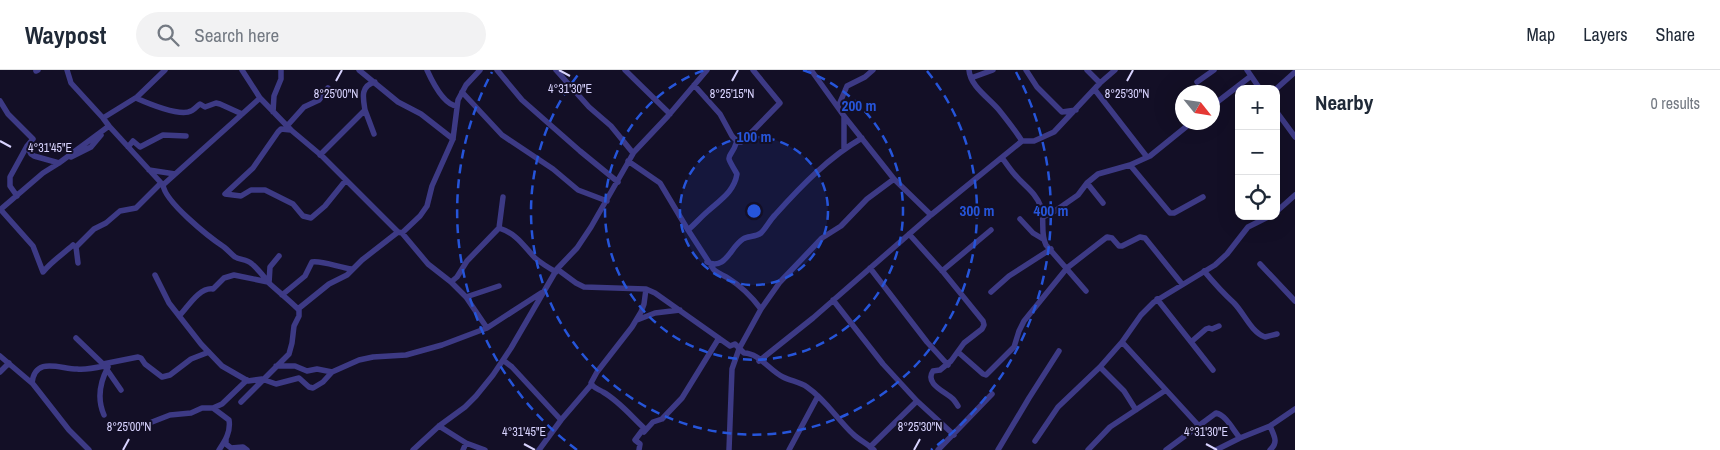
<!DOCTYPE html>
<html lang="en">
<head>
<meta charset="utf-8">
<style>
	:root { --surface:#fff; --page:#f2f2f3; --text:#1f2937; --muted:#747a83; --line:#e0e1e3 }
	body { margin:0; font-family:"Archivo Narrow",sans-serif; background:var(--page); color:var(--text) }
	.controls { position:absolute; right:15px; top:15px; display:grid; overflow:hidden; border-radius:10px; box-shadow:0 5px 20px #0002 }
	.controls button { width:45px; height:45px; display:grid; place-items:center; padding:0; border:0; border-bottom:1px solid var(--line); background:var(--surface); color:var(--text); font:25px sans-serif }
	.compass { position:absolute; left:1175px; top:15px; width:45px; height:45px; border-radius:50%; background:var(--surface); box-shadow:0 5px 20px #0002; rotate:120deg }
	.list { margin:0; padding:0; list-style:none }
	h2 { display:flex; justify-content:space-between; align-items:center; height:65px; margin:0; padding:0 20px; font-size:21px }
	h2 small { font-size:16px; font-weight:400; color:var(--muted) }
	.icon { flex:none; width:28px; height:28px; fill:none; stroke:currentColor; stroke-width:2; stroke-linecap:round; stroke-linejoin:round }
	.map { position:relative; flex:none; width:1295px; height:380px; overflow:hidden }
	header { display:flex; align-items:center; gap:30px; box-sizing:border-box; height:70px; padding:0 25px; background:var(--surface); border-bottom:1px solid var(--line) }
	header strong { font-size:24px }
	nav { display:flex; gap:28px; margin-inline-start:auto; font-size:18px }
	.search { width:350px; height:45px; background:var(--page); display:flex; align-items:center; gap:12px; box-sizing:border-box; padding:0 18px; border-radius:28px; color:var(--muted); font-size:19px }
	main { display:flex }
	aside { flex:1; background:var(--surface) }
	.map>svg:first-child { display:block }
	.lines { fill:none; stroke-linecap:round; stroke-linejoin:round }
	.minor { stroke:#3d3a85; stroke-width:5.5 }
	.ticks { fill:none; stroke:#d9d4ff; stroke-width:2 }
	.ring { fill:none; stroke:#2655da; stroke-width:2.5; stroke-dasharray:9 6 }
	.ticks-label { font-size:12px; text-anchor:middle; fill:#d9d4ff; stroke:#130f26; stroke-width:4; stroke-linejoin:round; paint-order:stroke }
	.centre { fill:#2655da; stroke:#130f26; stroke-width:2.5 }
	.ring-label { font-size:15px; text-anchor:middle; font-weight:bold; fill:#2655da; stroke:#130f26; stroke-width:4; stroke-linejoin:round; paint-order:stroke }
</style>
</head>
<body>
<header>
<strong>Waypost</strong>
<div class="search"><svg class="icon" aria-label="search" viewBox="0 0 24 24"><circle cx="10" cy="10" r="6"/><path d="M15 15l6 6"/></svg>Search here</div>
<nav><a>Map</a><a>Layers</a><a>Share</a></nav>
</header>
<main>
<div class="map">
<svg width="1295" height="380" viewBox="0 0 1295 380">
	<rect width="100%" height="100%" fill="#130f26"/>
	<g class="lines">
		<path class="minor" d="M 67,0 L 71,13 L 103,48
			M 242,0 L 260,28 L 291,60 L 322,86 L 398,162 L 402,163 L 428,194 L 451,212 L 466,227 L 487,258 L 541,223
			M 359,0 L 398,32 L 421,44 L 453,69
			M 427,0 C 432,11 444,35 457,36
			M 497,0 L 522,30 L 580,81 L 618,112
			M 556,0 L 589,37 L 611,56 L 633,83
			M 625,0 L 670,44
			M 811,0 L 844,46 L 894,109 L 931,145
			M 969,0 C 970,16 989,28 999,40 C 1007,50 1015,60 1022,71
			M 1026,0 L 1037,17 L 1062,42 L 1076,40
			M 1087,0 L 1100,13
			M 1247,0 L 1260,19
			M 36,1 L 38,0
			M 971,8 L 993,0
			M 1197,12 L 1214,0
			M 694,15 L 720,44 L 732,66 L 737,71
			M 1276,19 L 1295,2
			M 1095,20 L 1147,87
			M 462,22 L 502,65 L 553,99 L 578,120 L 607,131
			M 136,28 C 147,33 180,47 191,41 C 194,40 197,36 200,34 L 205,37 L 216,33 L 220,34 L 242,44
			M 0,31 L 8,44 L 33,69 L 27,76 L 31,84 L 34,86 L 59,93 L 109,56 L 163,115 L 260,28
			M 1212,36 L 1251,6
			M 838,37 L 847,16 L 865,7 L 873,0
			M 365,40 C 363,28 360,16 375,12
			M 1276,41 L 1295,67
			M 273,42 L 274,26 L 281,9 L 281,0
			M 109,56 L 103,48 L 137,27 L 165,0
			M 287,56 L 304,37 L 319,30 L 328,18
			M 291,60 L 281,59 L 278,62 L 253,98 L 225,124 L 241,126 L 251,120 L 265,120 L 293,134 L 303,146 L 311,148 L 325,136 L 346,110
			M 737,71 L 741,72 L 746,68 L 780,33 L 753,0
			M 128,77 L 133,71 L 140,77 L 163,65 L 186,66
			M 844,79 L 844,46
			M 320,85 L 365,40 L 374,64
			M 71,87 L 91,77 L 101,65
			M 1002,88 C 1007,94 1011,101 1017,107 C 1026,117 1036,123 1041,137 C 1045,149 1040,164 1046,175 L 1086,221
			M 628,91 L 660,113 L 688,160
			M 1130,95 L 1150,86 L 1192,52
			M 149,100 L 175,104
			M 1087,113 L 1098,104 L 1130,95 L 1170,143 L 1174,143 L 1203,127
			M 163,115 C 165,132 209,167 224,177 C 228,180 231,184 235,187 C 240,190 247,189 252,194 C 259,200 264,207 270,214 C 280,223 290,231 299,240 L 299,246 L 294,256 L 292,273 L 289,284 L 241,332
			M 17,126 L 10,116 L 10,107 L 27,76
			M 0,140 L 43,103 L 59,93
			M 1,140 L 33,176 L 43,202 C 52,191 63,184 73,175
			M 1276,142 L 1295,125
			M 1043,147 L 1055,141 L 1078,125 L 1087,113 L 1103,133
			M 1020,149 L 1033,163 L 1043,169
			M 499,158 L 503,127
			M 402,163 L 420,146 L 427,136 L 432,116 L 453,69 L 458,30 L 466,15 L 480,0
			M 909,164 L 944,203 L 983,251 L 984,255 L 982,259 L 964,273 L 951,291 L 940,300 L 933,301 C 924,314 946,322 953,329 C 955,331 956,333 958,336
			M 707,192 C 726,201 730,177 743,169 C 748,166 756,167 761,163 C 766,158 770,150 775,145 C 801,116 829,87 862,68
			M 78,193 L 76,177 L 94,159 L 106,153 L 120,141 L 136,138 L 161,113
			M 1260,194 L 1295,231
			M 870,198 L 927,272 L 948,295
			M 557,199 L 576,213 L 584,217 L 646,219 L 655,223 L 730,276 L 735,274 L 744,283 C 759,283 770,301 783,307 C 791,311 800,312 807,317 C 826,330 837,349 853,364 C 859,370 868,374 874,380
			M 942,201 L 991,160
			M 1204,201 C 1214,213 1223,223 1234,233 C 1244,243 1251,262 1265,267 L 1277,264
			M 155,205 L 169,233 L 201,274 L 222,296 L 248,311 L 262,309 L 276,314 L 299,308 L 309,317 L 313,318 L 323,312 L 332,302 L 359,290 L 373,287 L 406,285 L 442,275 L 487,258
			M 451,212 L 457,207 L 467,191 L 499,158 C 517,164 523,175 535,188 C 541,193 549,198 556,202
			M 269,213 L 270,197 L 279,186
			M 991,222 L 1009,206 L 1051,179
			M 282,225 L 305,206 L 312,192 C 321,190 341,198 352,199
			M 466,227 L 499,216
			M 1157,229 L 1191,272 L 1206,259 L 1209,258 L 1212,259 L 1219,256
			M 833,230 L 883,294 L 917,331 L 954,365
			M 298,239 L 329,214 L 347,205 L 362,190 L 398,162
			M 761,239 L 780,212 L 822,168 L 841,156 L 867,129 L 894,109
			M 179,246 C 188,237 199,217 213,219 L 224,208 L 234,205 L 268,212
			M 637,250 L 655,243 L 680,240
			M 76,268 L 103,294
			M 1191,272 L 1213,300
			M 958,282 L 983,304 L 986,305 L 1014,277 L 1019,261 L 1024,251 L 1067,198 L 1107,167 L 1112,168 L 1119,176 L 1122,176 L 1140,167 L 1145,168 L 1182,214
			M 0,286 L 33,314 L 69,360 L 89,380
			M 503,290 L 512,297 L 561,350 L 539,380
			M 759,291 L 813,248 L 931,145 L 1022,71 L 1034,71 L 1054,62 L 1100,13 L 1115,0
			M 276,296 L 295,296 L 307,301 L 317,299 L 332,302
			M 1100,297 L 1124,321 L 1136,340
			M 0,302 L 9,293
			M 32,313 C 35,286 60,299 77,299 C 86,300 95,298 104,296
			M 121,320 L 103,294 L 138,287 L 141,288 L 145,294 L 162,307 L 170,305 L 191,289 L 209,282
			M 1166,320 L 1199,356
			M 104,345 C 97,329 100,312 108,297
			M 561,350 L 591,315
			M 152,352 L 170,345 L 191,343 L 202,338 L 213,338
			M 439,356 L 466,373 L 485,380
			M 1270,356 C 1274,366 1279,372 1270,380
			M 644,362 L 653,352 L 662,349 L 682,328 L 719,268
			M 226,369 L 226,374 L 231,378 L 243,377 L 247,380
			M 1035,371 L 1058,337 L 1100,297 L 1122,272
			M 870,377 L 917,331
			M 219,380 C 225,371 231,362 229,350 L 213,338 L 222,334 L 247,310
			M 413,380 L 439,356 L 465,337 L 476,326 L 493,305 L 511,278 L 557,199 L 577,178 L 591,157 L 634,82 L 668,46 L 707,0
			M 463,380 L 466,373
			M 639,380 L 640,374 L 635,370 L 644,358 C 631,346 619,331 603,322 C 598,319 593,318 591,313 L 597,302 L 632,257 L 641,242 L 644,234 L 646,219
			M 729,380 L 732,299 L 739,279 L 761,239 C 752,227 741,216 728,208 C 723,205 719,204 714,200 L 688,160 C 695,154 701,147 708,141 C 720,130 734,122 737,104 C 723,80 730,93 737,71
			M 789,380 L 818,326
			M 938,380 L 992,324
			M 998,380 L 1029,328 L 1059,281
			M 1088,380 L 1110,357 L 1166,320 L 1122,272 L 1141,245 L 1154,232 L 1215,195 L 1227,184 L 1248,157 L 1270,146
			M 1166,380 L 1216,343 C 1226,345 1233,360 1240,368
			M 1216,380 L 1240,368 L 1270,356 L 1295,339"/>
	</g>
	<path class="ticks" d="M 559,0 L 570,6M 336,11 L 342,0M 732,11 L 738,0M 1127,11 L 1133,0M 0,71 L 11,77M 524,374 L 535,380M 1206,374 L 1217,380M 123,380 L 129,369M 914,380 L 920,369"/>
	<circle cx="754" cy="141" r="74" fill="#2655da" fill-opacity=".12"/>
	<g class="ring">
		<circle cx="754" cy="141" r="74"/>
		<path d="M803 0A149 149 0 1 1 705 0"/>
		<path d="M927 1A223 223 0 1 1 581 1"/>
		<path d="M577 380A297 297 0 0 1 492 2M1016 2A297 297 0 0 1 931 380"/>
	</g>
	<g class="ticks-label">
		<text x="570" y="23">4°31'30"E</text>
		<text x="336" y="28">8°25'00"N</text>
		<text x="732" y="28">8°25'15"N</text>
		<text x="1127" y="28">8°25'30"N</text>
		<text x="50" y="82">4°31'45"E</text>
		<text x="129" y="361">8°25'00"N</text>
		<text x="920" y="361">8°25'30"N</text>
		<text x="524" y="366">4°31'45"E</text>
		<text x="1206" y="366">4°31'30"E</text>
	</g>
	<circle cx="754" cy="141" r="8" class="centre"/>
	<g class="ring-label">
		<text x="859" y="41">200 m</text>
		<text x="754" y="72">100 m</text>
		<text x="977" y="146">300 m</text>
		<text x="1051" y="146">400 m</text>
	</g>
</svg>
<div class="controls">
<button>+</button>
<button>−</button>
<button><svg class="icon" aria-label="locate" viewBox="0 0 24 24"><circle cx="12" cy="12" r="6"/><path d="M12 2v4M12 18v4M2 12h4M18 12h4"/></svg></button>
</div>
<svg class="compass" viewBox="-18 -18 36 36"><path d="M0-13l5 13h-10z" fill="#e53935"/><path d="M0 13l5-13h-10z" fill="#747a83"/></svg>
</div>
<aside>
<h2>Nearby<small>0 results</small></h2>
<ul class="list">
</ul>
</aside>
</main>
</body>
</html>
